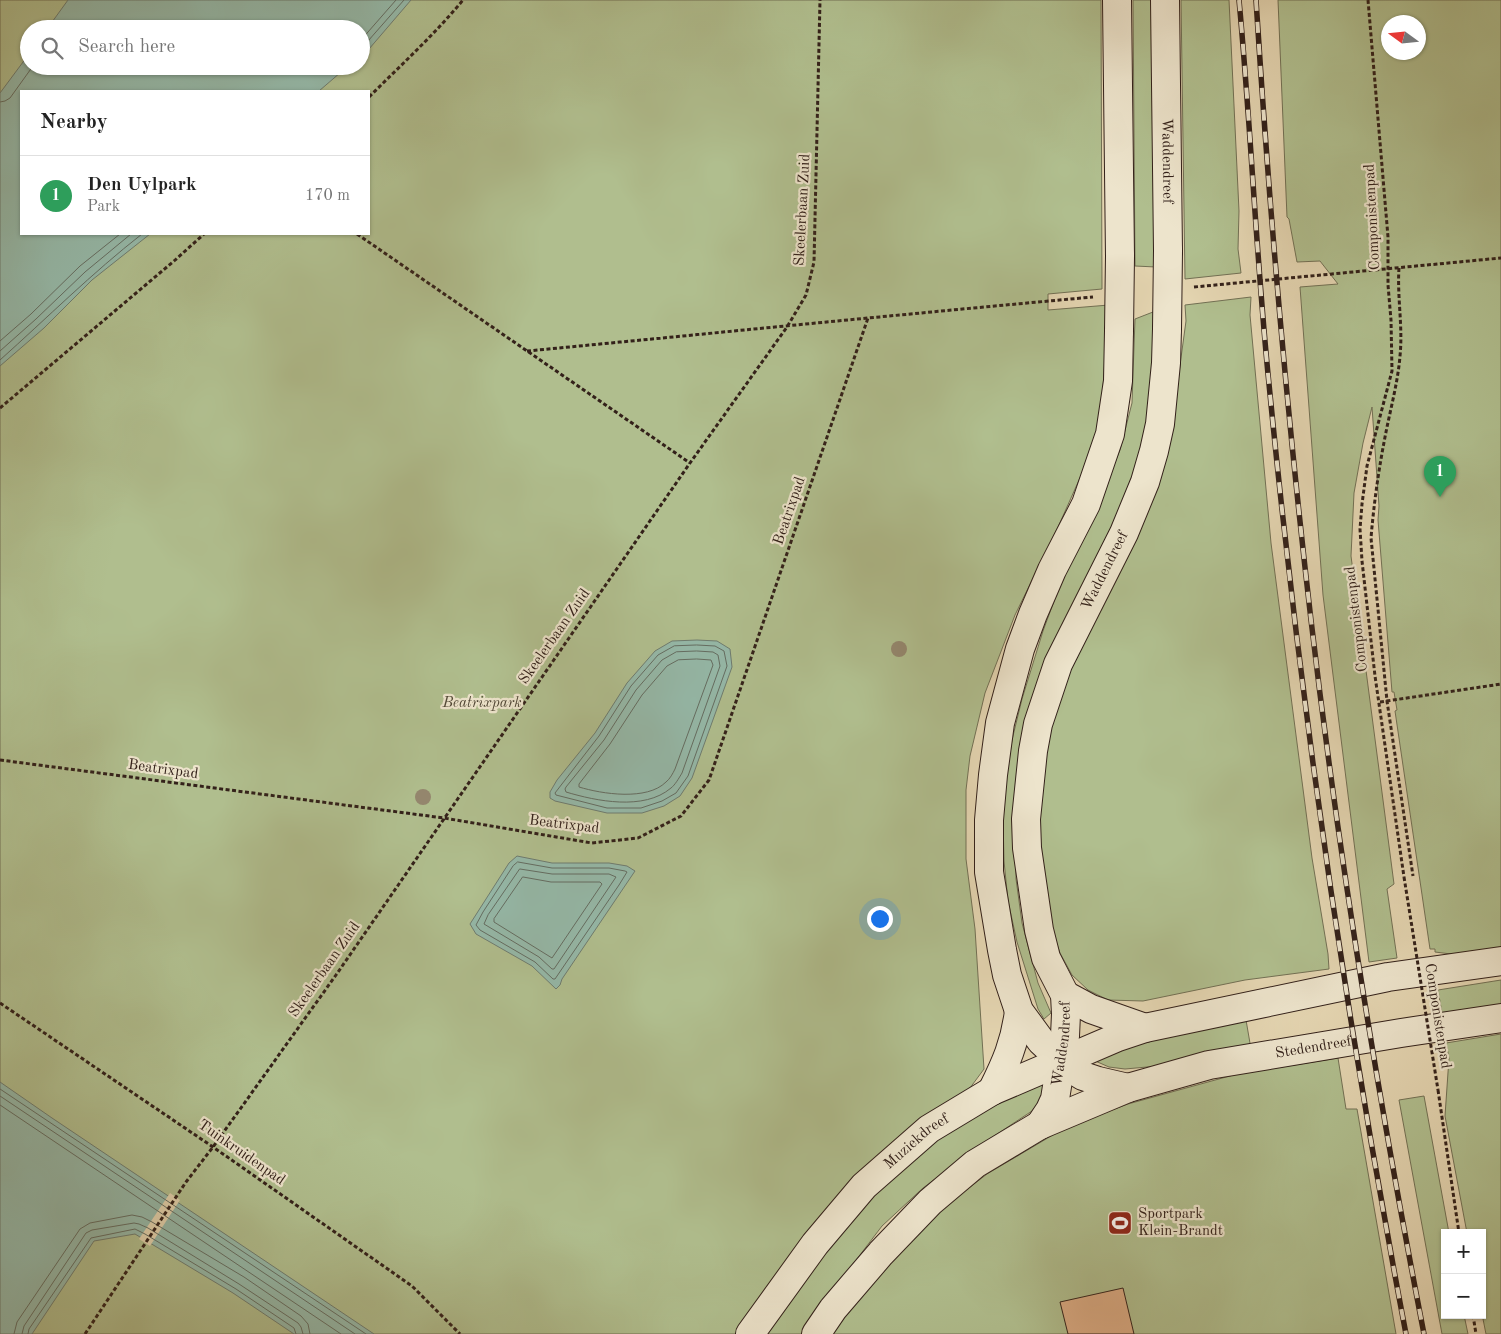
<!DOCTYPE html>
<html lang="en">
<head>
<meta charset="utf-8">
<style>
	:root { --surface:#fff; --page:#f6f6f6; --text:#222; --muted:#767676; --line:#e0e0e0; --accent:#8f2418 }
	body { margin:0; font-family:"Old Standard TT",serif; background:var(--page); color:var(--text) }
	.controls { position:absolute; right:15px; bottom:15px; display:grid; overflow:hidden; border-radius:0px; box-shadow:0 1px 4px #0004 }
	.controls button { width:45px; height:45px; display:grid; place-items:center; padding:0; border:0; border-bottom:1px solid var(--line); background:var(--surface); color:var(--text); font:25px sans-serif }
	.compass { position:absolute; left:1381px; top:15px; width:45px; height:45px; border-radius:50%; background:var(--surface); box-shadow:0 1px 4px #0004; rotate:285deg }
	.you { position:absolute; left:879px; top:918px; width:18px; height:18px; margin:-12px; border:4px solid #fff; border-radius:50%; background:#1a73e8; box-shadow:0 0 0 8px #1a73e833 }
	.badge { display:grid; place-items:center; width:32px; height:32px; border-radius:50%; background:var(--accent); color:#fff; font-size:16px; font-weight:700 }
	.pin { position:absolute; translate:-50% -41px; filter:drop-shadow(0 1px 2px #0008) }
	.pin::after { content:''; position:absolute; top:26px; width:18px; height:15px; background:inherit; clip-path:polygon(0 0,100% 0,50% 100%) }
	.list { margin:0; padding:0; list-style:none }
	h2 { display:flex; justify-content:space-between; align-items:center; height:65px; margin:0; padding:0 20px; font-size:21px }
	h2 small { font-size:16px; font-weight:400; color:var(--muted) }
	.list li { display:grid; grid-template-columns:32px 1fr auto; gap:15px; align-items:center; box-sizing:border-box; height:80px; padding:0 20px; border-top:1px solid var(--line) }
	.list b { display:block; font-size:19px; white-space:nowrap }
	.list p { margin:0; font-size:16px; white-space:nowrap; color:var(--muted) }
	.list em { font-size:16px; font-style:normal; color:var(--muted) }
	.icon { flex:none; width:28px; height:28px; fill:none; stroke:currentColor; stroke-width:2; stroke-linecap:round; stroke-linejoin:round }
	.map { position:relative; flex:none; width:1501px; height:1334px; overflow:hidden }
	.search { position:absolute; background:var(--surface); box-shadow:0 1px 4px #0004; left:20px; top:20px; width:350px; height:55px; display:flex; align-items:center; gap:12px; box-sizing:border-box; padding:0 18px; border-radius:28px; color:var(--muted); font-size:19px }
	.panel { position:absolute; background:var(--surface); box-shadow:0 1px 4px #0004; left:20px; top:90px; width:350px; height:145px; border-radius:0px }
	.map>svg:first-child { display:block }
	.green { fill:#b0be8e; stroke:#727054; fill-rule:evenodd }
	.water { fill:#95b9a9; stroke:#6e7c70 }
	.pier { fill:#e4d5b1 }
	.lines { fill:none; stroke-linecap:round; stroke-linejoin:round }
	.shore { stroke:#646d62; stroke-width:1 }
	.building { fill:#dcac85; stroke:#33211a }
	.secondary-casing { stroke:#33211a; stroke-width:30 }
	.path { stroke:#33211a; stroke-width:3; stroke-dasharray:4 2.5; stroke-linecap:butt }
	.secondary { stroke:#ede4cc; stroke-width:28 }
	.rail-casing { stroke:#33211a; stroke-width:5.5 }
	.rail { stroke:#ede4cc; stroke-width:4; stroke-dasharray:11; stroke-linecap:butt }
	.secondary-bridge-casing { stroke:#33211a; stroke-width:30; stroke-linecap:butt }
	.path-bridge { stroke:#33211a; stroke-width:3; stroke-dasharray:4 2.5; stroke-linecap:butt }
	.secondary-bridge { stroke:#ede4cc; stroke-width:28 }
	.tree { fill:#94876e }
	.labels { text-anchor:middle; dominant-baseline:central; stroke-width:4.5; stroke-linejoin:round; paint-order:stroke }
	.street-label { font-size:15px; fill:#33211a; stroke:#ede4cc }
	.park-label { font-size:15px; font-style:italic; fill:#524837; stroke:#ede4cc }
	.poi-label { font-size:15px; fill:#33211a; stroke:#ede4cc; text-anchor:start }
</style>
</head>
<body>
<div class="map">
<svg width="1501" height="1334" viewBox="0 0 1501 1334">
	<rect width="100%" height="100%" fill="#e4d5b1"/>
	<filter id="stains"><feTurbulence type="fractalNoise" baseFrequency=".004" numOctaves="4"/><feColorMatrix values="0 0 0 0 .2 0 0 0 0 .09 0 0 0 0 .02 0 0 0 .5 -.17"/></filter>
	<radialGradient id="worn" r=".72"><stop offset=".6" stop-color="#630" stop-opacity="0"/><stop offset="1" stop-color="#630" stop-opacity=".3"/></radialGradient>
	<path class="green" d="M 0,0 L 1101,0 L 1102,289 L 1048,294 L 1048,310 L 1109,305 L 1102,401 L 1097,432 L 1088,460 L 1058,527 L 1015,615 L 985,693 L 970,756 L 966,790 L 966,859 L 975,929 L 984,1069 L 967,1092 L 744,1334 L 0,1334 ZM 29,29 L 361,29 L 361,66 L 29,66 ZM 21,91 L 369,91 L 369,234 L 21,234 Z
		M 1133,0 L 1152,0 L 1156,267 L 1135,266 Z
		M 1181,0 L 1229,0 L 1239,211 L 1238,249 L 1241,273 L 1185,279 Z
		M 1278,0 L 1501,0 L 1501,955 L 1475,957 L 1435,952 L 1435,949 L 1430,949 L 1395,711 L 1397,710 L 1394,692 L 1392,692 L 1378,520 L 1379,506 L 1372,407 L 1363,443 L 1354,493 L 1351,556 L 1394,884 L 1387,889 L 1397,958 L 1369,962 L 1323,595 L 1300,287 L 1338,284 L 1320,261 L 1297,262 L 1289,219 L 1287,217 ZM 1388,22 L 1418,22 L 1418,52 L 1388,52 Z
		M 1251,297 L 1250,315 L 1271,543 L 1312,858 L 1328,954 L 1329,969 L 1245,980 L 1143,1001 L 1108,1000 L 1088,990 L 1072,975 L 1060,953 L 1050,925 L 1040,844 L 1038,797 L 1043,753 L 1062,691 L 1172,424 L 1186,321 L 1185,305 Z
		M 1153,312 L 1160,317 L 1144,441 L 1130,487 L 1015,816 L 1016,879 L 1022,923 L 1038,983 L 1051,1013 L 1044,1019 L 1038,1009 L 1017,942 L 1008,901 L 1004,861 L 1003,819 L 1006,779 L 1012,740 L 1022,699 L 1043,631 L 1060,585 L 1090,523 L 1120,450 L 1132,403 L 1135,319 Z
		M 1501,980 L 1501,1010 L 1443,1019 L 1438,990 Z
		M 1246,1020 L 1251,1049 L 1169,1065 L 1125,1069 L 1109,1067 L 1093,1060 L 1113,1046 Z
		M 1501,1034 L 1501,1334 L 1486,1334 L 1482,1314 L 1482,1233 L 1467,1233 L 1445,1116 L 1449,1058 L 1446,1043 Z
		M 1338,1058 L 1346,1109 L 1357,1109 L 1396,1334 L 831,1334 L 852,1302 L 910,1233 L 987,1174 L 1068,1126 L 1128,1104 L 1237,1074 Z
		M 1047,1079 L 1041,1100 L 1032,1111 L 985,1142 L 923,1188 L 882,1226 L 847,1272 L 804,1334 L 764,1334 L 865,1199 L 955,1125 Z
		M 1424,1096 L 1449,1233 L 1445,1233 L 1445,1315 L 1464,1315 L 1468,1334 L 1442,1334 L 1399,1100 Z"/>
	<path class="water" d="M 68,0 L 411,0 L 369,49 L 361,55 L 361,29 L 47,29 Z
		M 29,54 L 29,66 L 348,66 L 319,91 L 21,91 L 21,234 L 150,234 L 92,280 L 44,328 L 0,366 L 0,93 Z
		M 697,640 L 717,641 L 730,649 L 732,667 L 692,778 L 680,796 L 664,806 L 642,813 L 607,813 L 555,801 L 550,798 L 550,792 L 557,780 L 595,733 L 627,683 L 655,651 L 672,641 Z
		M 517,856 L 552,863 L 609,863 L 627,866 L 635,871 L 562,979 L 560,985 L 556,989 L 532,966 L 476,934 L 470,924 L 509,863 Z
		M 0,1082 L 52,1118 L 374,1334 L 294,1334 L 233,1293 L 135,1234 L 94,1241 L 32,1334 L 0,1334 Z"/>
	<path class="pier" d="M 170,1193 L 180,1200 L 150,1246 L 139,1239 Z"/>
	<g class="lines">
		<path class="shore" d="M 361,40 L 396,0
			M 361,49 L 404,0
			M 0,102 L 5,101 L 10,98 L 33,66
			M 0,341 L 31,314 L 80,266 L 120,234
			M 0,351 L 36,319 L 85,272 L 131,234
			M 0,360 C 47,318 92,273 142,234
			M 697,645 L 715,646 L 724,651 L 727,666 L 688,776 L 676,793 L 662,801 L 641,808 L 607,808 L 556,795 L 555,793 L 599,736 L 631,686 L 658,655 L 674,646 Z
			M 697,651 L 713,652 L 718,655 L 720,666 L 682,773 C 679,778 675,785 671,788 C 644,811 596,801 566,792 L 565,789 L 566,787 L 604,740 L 636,690 L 662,660 L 676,652 Z
			M 697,659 L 711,660 L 713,665 L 675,769 C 673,773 670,779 666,782 C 647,801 602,794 579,787 L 579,784 L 610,744 L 642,695 L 667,666 L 678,660 Z
			M 518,862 L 552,868 L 609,868 L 625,871 L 627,872 L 619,885 L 555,979 L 553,979 L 535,962 L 480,930 L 476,925 L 483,912 L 513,866 Z
			M 520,869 L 552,874 L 609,874 L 616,877 L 554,969 L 552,969 L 539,957 L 484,924 L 488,915 Z
			M 523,877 L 551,882 L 600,882 L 602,884 L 552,958 L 494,922 L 494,919 Z
			M 0,1089 L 366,1334
			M 0,1096 L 355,1334
			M 0,1105 L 341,1334
			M 14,1334 L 17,1322 L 80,1229 L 90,1223 L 132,1215 L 142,1217 L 152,1222 L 244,1277 L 301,1316 L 308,1324 L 310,1334
			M 22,1334 L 24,1326 L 86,1233 L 92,1230 L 134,1223 L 139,1224 L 148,1228 L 239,1284 L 298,1323 L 301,1327 L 303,1334
			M 28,1334 L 29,1329 L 91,1238 L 135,1229 L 145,1234 L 236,1289 L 294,1328 L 296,1334"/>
	</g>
	<path class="building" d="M 1123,1288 L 1134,1334 L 1068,1334 L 1060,1302 Z"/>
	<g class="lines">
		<defs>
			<g id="secondary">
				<path d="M 1117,0 L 1120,256"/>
				<path id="s1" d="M 1165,0 L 1168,251"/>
				<path d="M 1119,331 L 1118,381 L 1110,434 L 1086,504 L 1052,570 L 1033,614 L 1020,649 L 1000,723 L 993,775 L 989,820 L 989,872 L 1002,950 L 1007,975 L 1019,1011 L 1041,1041 L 1070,1068 L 1083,1076 L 1098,1081 L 1128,1088"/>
				<path d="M 1065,995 L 1091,1009 L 1145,1028"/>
				<path d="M 992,1091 C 1006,1063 1015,1043 1019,1011"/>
				<path id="s2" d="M 1040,1125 L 1050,1110 L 1055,1099 L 1065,1036 L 1066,1014 L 1065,995 L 1046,958 L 1039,930 L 1027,848 L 1026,819 L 1033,751 L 1038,724 L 1058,664 L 1124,533 L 1145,482 L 1154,451 L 1160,424 L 1166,363 L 1167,329"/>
				<path id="s3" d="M 750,1334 L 815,1244 L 864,1186 L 929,1129 L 992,1091 L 1118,1037 L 1145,1028 L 1388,977 L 1501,961"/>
				<path id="s4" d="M 816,1334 L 833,1309 L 881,1253 L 930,1202 L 975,1164 L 1040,1125 L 1128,1088 L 1209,1065 L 1401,1033 L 1501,1018"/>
			</g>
		</defs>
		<use href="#secondary" class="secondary-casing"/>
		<path class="path" d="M 1368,0 L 1388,237 L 1388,285 L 1391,320 L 1392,371 L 1367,466 L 1362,504 L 1360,529 L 1362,561 L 1375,676 L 1404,877
			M 369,97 C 401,65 434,35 463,0
			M 357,234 L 690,463
			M 1399,268 C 1397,297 1403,326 1400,356 C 1398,381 1391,407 1386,432 C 1379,467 1374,502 1371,538 L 1387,701 L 1413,876
			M 1194,287 L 1501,258
			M 527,351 C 716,333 904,314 1093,297
			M 0,408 L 174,261 L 204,234
			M 1380,702 L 1501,684
			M 0,760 L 444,818 L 592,843 L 638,838 L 681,816 L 709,780 L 868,318
			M 0,1003 L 213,1147 L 412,1286 L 460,1334
			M 1438,1090 L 1459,1233
			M 1473,1315 L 1476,1334
			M 85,1334 L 186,1182 L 213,1147 L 336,975 L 690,463 L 787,327 L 806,295 L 814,262 L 820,0"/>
		<use href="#secondary" class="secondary"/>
		<defs>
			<path id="rail" d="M 1239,0 C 1251,128 1256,256 1269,384 C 1300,703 1346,1020 1406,1334
				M 1256,0 C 1269,207 1287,414 1311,620 C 1339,859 1378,1097 1424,1334"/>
		</defs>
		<use href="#rail" class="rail-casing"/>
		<use href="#rail" class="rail"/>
		<defs>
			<path id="secondary-bridge" d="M 1167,329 L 1168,251
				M 1119,331 L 1120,256"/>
		</defs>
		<use href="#secondary-bridge" class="secondary-bridge-casing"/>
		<path class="path-bridge" d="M 1404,877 L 1438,1090"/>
		<use href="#secondary-bridge" class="secondary-bridge"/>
	</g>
	<g class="tree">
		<circle cx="899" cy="649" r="8"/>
		<circle cx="423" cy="797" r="8"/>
	</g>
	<defs>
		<symbol id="stadium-square" viewBox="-11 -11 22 22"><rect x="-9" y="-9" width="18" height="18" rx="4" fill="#8f2418" stroke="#ede4cc"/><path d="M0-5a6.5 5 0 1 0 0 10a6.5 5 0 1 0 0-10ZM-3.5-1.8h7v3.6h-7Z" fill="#fff"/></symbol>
	</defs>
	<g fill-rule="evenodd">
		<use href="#stadium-square" x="1106" y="1209" width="28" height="28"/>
	</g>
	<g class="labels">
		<g class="street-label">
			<text stroke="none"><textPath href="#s1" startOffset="161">Waddendreef</textPath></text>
			<text transform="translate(803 210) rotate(-87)">Skeelerbaan Zuid</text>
			<text transform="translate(1373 217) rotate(-93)">Componistenpad</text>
			<text transform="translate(790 511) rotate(-71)">Beatrixpad</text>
			<text stroke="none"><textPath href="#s2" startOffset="581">Waddendreef</textPath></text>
			<text transform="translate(1357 619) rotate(-97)">Componistenpad</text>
			<text transform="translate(555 637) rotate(-55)">Skeelerbaan Zuid</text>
			<text transform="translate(163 770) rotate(8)">Beatrixpad</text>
			<text transform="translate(564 825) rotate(7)">Beatrixpad</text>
			<text transform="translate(325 970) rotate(-55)">Skeelerbaan Zuid</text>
			<text transform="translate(1437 1016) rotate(81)">Componistenpad</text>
			<text stroke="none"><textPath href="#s2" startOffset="86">Waddendreef</textPath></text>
			<text stroke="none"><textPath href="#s4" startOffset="595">Stedendreef</textPath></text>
			<text stroke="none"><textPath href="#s3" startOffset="256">Muziekdreef</textPath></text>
			<text transform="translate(241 1153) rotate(35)">Tuinkruidenpad</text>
		</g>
		<g class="park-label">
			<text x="482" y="703">Beatrixpark</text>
		</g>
		<g class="poi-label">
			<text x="1138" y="1214">Sportpark<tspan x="1138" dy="17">Klein-Brandt</tspan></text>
		</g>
	</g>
	<rect width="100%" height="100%" filter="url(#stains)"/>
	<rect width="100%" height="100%" fill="url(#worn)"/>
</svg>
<div class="controls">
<button>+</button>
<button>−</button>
</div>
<svg class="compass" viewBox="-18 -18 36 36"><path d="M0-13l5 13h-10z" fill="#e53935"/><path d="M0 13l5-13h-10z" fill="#767676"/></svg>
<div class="you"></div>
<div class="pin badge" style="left:1440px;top:497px;background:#2e9e5b">1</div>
<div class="search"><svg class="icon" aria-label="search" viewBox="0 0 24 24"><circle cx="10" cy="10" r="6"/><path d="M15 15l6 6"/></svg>Search here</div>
<section class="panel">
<h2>Nearby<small></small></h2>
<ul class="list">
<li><span class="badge" style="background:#2e9e5b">1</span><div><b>Den Uylpark</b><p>Park</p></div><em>170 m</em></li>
</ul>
</section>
</div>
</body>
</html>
